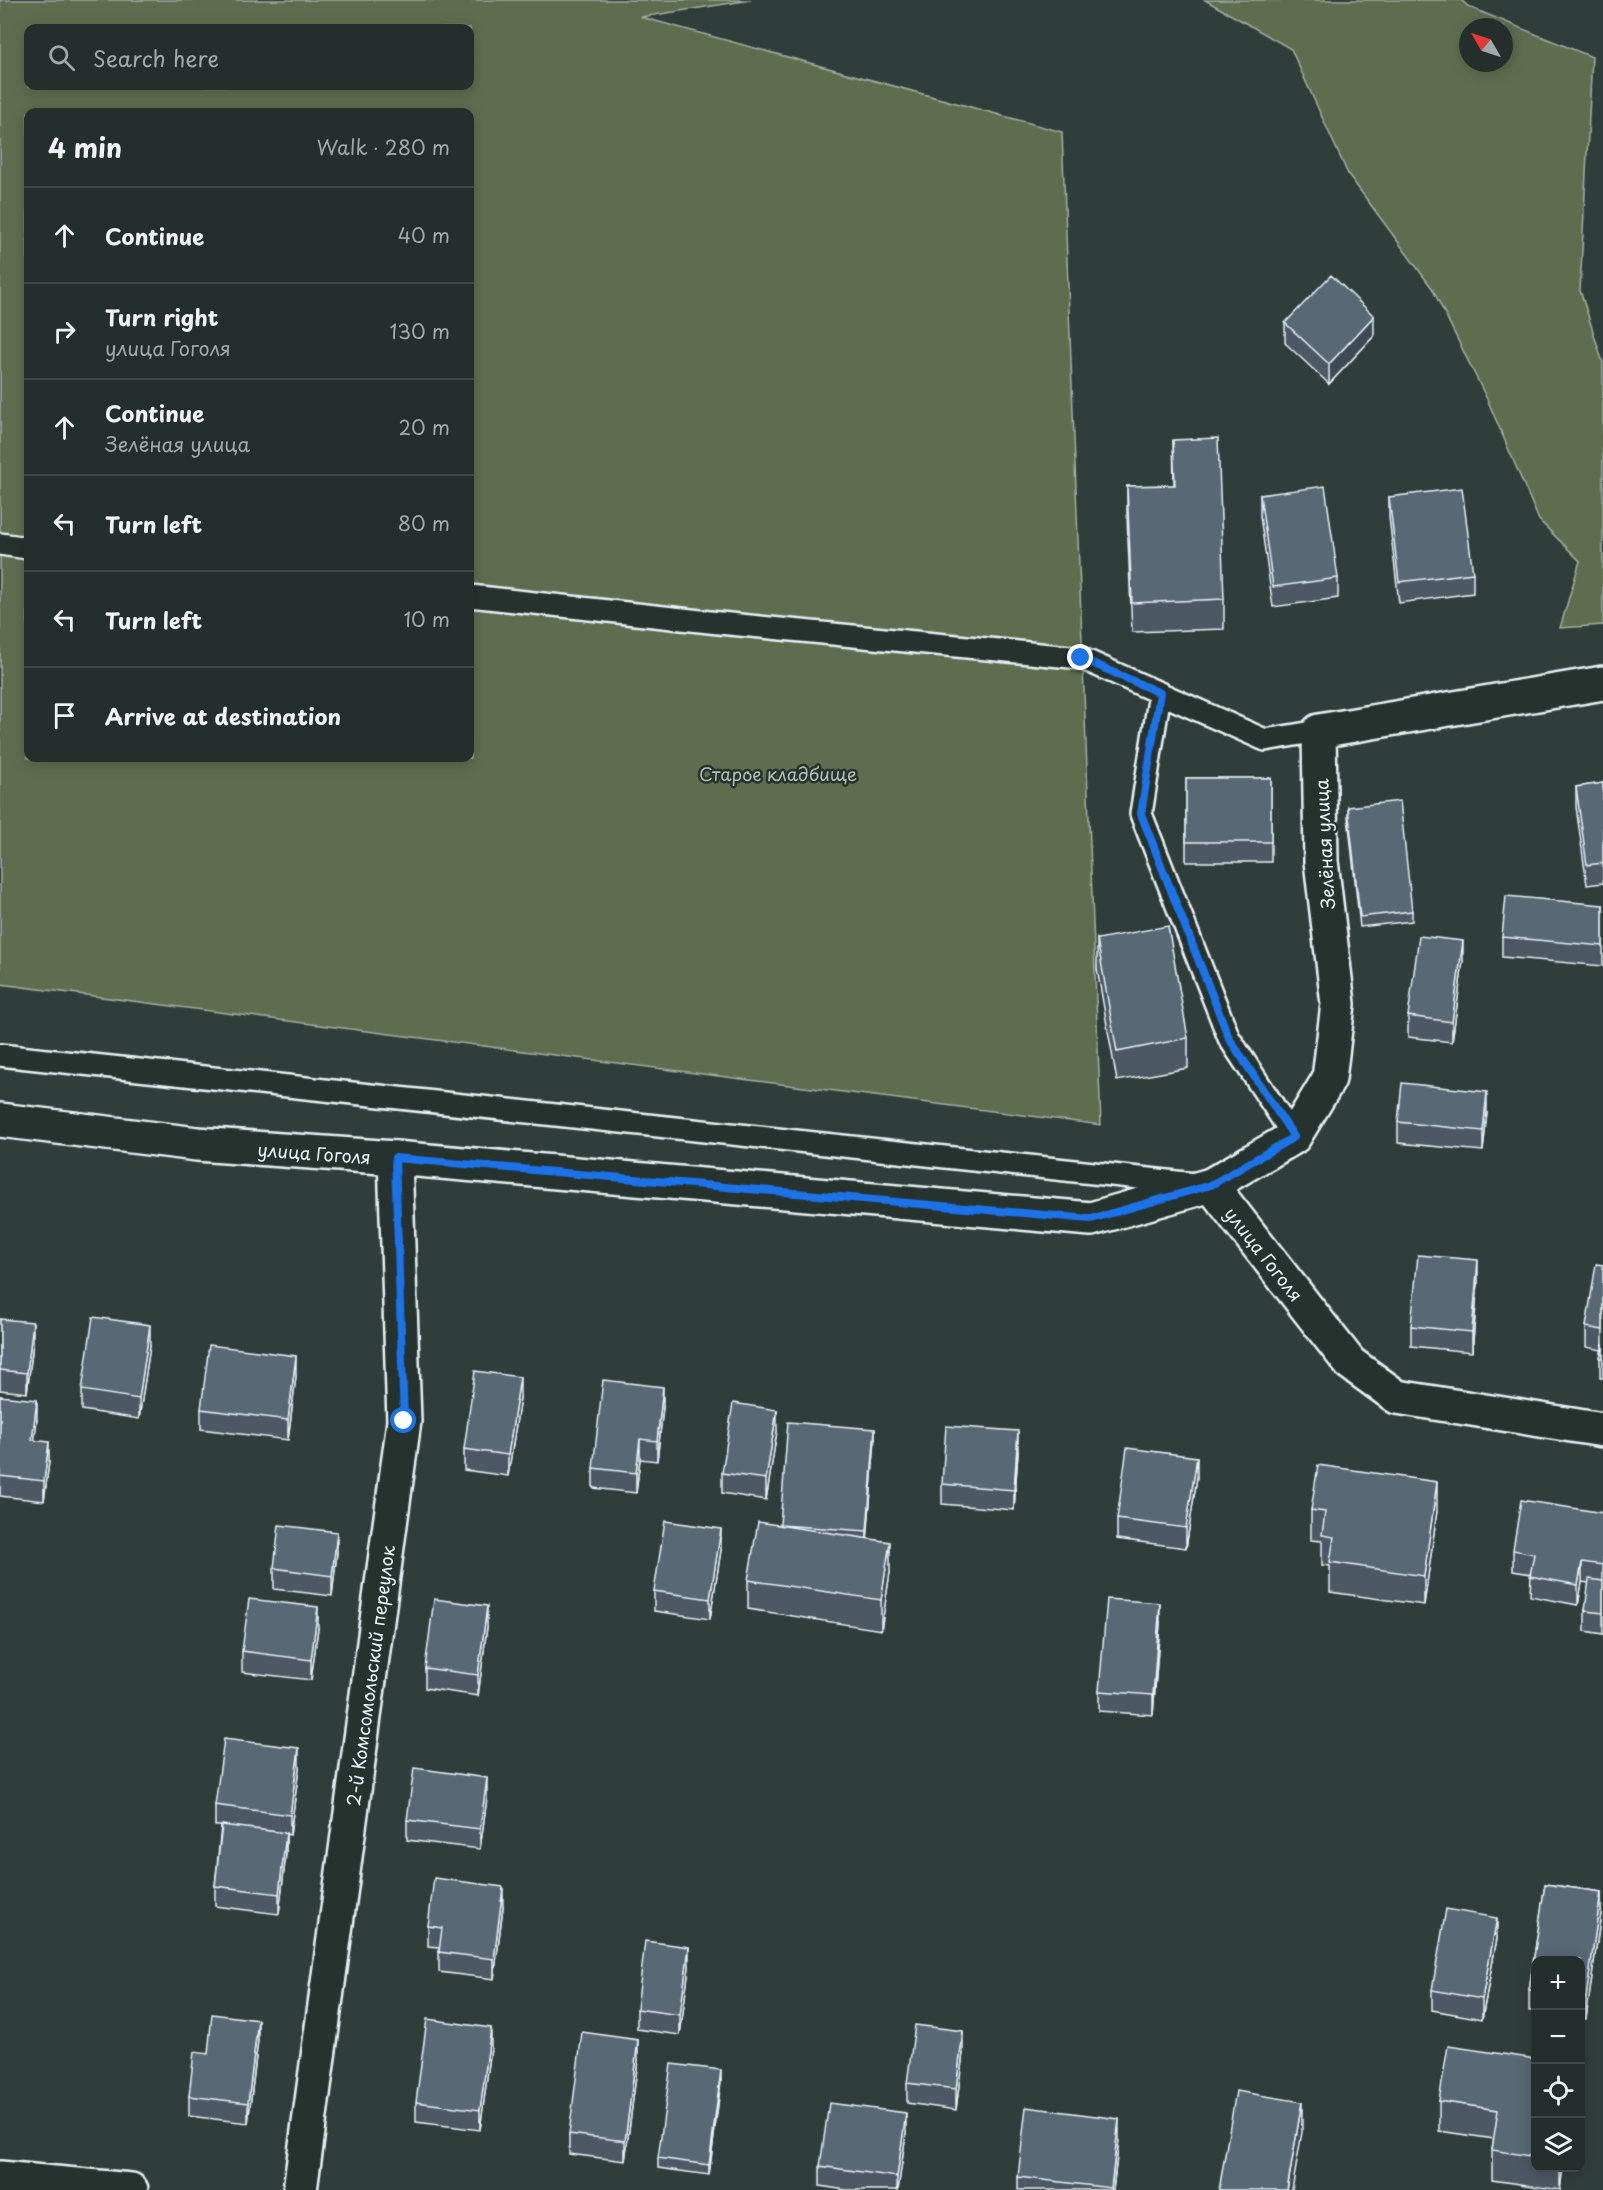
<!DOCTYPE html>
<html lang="en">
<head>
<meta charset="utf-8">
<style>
	:root { --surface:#242e2c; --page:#303a38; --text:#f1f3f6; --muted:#a3a8a9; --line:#414a48 }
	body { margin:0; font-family:"Playpen Sans",sans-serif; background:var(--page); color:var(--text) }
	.controls { position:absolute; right:18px; bottom:18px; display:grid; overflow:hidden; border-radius:12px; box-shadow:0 3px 15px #0003 }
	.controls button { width:54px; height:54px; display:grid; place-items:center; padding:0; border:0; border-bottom:2px solid var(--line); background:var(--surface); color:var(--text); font:30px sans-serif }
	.compass { position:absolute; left:1459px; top:18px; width:54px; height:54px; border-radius:50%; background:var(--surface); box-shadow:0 3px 15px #0003; rotate:309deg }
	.stop { position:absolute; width:18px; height:18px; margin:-14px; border:4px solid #1a73e8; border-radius:50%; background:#fff }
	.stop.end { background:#1a73e8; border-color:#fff; box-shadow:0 2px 6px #0008 }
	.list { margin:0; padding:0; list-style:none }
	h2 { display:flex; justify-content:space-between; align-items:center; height:78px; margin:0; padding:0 24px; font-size:26px }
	h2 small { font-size:20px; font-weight:400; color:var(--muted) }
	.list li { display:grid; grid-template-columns:39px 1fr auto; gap:18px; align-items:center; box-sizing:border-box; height:96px; padding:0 24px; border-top:2px solid var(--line) }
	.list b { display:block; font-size:22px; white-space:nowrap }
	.list p { margin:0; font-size:20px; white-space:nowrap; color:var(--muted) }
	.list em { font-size:20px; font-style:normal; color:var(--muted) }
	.icon { flex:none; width:33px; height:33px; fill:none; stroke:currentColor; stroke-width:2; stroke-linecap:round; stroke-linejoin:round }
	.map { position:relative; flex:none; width:1603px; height:2190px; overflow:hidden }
	.search { position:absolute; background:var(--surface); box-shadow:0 3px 15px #0003; left:24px; top:24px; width:450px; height:66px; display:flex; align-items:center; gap:15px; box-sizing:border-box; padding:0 21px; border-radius:12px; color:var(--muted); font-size:22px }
	.panel { position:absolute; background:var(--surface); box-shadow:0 3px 15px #0003; left:24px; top:108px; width:450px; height:654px; border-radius:12px }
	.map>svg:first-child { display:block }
	.green { fill:#5e6d4f; stroke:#a3afa4; stroke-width:1.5; fill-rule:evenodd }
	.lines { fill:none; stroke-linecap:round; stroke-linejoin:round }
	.service-casing { stroke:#e8f1f8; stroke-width:26 }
	.minor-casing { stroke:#e8f1f8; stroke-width:38 }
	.tertiary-casing { stroke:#e8f1f8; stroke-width:38 }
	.service { stroke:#26332d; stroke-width:21 }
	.minor { stroke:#26332d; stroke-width:33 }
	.tertiary { stroke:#26332d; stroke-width:33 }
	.wall { fill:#4d5965; stroke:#e8f1f8; stroke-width:1.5 }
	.shaded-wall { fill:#3e4952; stroke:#e8f1f8; stroke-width:1.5 }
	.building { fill:#596875; stroke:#e8f1f8; stroke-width:1.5 }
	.route { stroke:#1a73e8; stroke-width:8 }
	.labels { text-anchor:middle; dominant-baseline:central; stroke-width:5; stroke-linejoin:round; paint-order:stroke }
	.park-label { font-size:18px; fill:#b1bcb4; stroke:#26332d }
	.street-label { font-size:18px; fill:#e8f1f8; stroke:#26332d }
</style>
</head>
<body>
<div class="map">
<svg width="1603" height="2190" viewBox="0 0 1603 2190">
	<rect width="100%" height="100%" fill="#303e3b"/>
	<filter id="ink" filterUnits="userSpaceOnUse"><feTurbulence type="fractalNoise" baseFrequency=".0167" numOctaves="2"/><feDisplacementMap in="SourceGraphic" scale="12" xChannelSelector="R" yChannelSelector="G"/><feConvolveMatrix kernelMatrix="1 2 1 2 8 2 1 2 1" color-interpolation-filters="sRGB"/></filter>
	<g filter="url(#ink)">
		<path class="green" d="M 0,0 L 751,0 L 641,17 L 1062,132 L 1101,1125 L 0,984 ZM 28,28 L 470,28 L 470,86 L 28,86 ZM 28,112 L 470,112 L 470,758 L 28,758 Z
			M 1205,0 L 1461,0 L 1469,7 L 1592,57 L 1580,290 L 1603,363 L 1603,625 L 1560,628 L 1580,561 L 1539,520 L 1487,399 L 1432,288 L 1348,174 L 1291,49 ZM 1468,27 L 1504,27 L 1504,63 L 1468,63 Z"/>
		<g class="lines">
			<defs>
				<path id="service" d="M 0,544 L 28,548
					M 470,596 L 719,623 L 1081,658 L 1265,740 L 1319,731
					M 1160,693 L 1141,814 L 1229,1038 L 1294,1137
					M 0,1055 L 1195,1184"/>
				<g id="minor">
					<path id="s1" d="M 0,1120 L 197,1144 L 395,1158 L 1091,1219 L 1211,1185 L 1294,1137 L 1329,1079 L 1338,1004 L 1321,861 L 1319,731 L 1603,683"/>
					<path id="s2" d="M 1211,1185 L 1350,1363 L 1397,1397 L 1603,1430"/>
					<path id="s3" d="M 300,2190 L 404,1421 L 395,1158"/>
				</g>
				<path id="tertiary" d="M 0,2178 L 131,2190"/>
			</defs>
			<use href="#service" class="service-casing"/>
			<use href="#minor" class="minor-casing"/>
			<use href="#tertiary" class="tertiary-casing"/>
			<use href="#service" class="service"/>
			<use href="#minor" class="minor"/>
			<use href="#tertiary" class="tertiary"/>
		</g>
		<path class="wall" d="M 1285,323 L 1374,336 L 1329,384 L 1285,343 Z
			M 1173,440 L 1224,599 L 1224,629 L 1132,632 L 1127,516 L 1127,486 L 1174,485 Z
			M 1260,495 L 1338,578 L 1338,598 L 1273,607 L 1260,516 Z
			M 1389,497 L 1473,573 L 1473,593 L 1399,603 L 1389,517 Z
			M 1186,778 L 1271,778 L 1271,862 L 1186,862 Z
			M 1603,783 L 1603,883 L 1587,885 L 1576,807 L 1576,787 Z
			M 1348,807 L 1412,911 L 1412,921 L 1360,927 L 1348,817 Z
			M 1603,905 L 1603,966 L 1502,957 L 1502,937 Z
			M 1097,939 L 1188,1038 L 1188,1068 L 1117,1081 L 1097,969 Z
			M 1463,961 L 1452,1042 L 1408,1037 L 1408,1016 Z
			M 1487,1112 L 1483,1151 L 1398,1143 L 1398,1122 Z
			M 1603,1265 L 1603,1378 L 1600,1378 L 1600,1358 L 1602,1350 L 1586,1347 L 1586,1327 Z
			M 1478,1281 L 1472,1352 L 1411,1346 L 1411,1326 Z
			M 0,1319 L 33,1343 L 27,1393 L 0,1390 Z
			M 150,1346 L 139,1419 L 82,1410 L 82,1390 Z
			M 296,1376 L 288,1440 L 201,1429 L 201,1409 Z
			M 0,1396 L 37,1420 L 34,1440 L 49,1462 L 44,1501 L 0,1496 Z
			M 520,1398 L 508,1476 L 464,1470 L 464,1449 Z
			M 663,1407 L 657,1461 L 640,1459 L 636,1493 L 593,1488 L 593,1468 Z
			M 777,1431 L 766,1500 L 722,1493 L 722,1473 Z
			M 875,1439 L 867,1539 L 890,1572 L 881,1630 L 748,1609 L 748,1580 L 780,1526 Z
			M 1018,1452 L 1014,1510 L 942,1504 L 942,1484 Z
			M 1197,1477 L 1186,1548 L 1117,1539 L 1117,1519 Z
			M 1311,1510 L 1437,1511 L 1424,1605 L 1330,1592 L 1330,1566 L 1322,1565 L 1322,1541 L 1311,1540 Z
			M 1603,1513 L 1603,1634 L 1585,1631 L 1585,1611 L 1589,1583 L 1582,1582 L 1578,1605 L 1530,1596 L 1531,1574 L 1513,1571 L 1513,1550 Z
			M 721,1550 L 710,1619 L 654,1611 L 654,1591 Z
			M 337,1552 L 332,1596 L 274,1589 L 274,1568 Z
			M 1160,1623 L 1153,1715 L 1099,1711 L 1099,1691 Z
			M 487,1627 L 478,1696 L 425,1688 L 425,1668 Z
			M 318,1628 L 311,1680 L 242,1672 L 242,1651 Z
			M 299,1768 L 290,1835 L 286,1834 L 286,1853 L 279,1914 L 215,1906 L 215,1886 L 221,1826 L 215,1826 L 215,1805 Z
			M 487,1798 L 480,1849 L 407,1840 L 407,1820 Z
			M 1545,1884 L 1601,1892 L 1601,1913 L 1586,2019 L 1581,2018 L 1581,1960 L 1536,1960 L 1536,2011 L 1529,2011 L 1529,1990 Z
			M 503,1907 L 494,1979 L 439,1972 L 439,1947 L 428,1946 L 428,1926 Z
			M 1497,1938 L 1482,2019 L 1432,2010 L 1432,1990 Z
			M 689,1967 L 680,2035 L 637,2029 L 637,2009 Z
			M 258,2040 L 248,2123 L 189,2116 L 189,2096 L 208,2054 Z
			M 491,2048 L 480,2130 L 416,2122 L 416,2102 Z
			M 963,2052 L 956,2110 L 907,2103 L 907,2083 Z
			M 1536,2059 L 1536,2168 L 1563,2168 L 1560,2190 L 1492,2180 L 1492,2150 L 1494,2139 L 1439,2131 L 1439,2101 Z
			M 638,2060 L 625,2161 L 569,2154 L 569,2134 Z
			M 721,2081 L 709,2175 L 658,2168 L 658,2158 Z
			M 906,2133 L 898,2190 L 846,2190 L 820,2186 L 820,2166 Z
			M 1119,2139 L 1113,2190 L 1018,2190 L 1018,2177 Z"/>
		<path class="shaded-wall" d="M 1374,316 L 1374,336 L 1329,384 L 1329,364 Z
			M 1463,941 L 1463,961 L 1452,1042 L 1452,1022 Z
			M 1487,1092 L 1487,1112 L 1483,1151 L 1483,1131 Z
			M 1478,1260 L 1478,1281 L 1472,1352 L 1472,1332 Z
			M 33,1322 L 33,1343 L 27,1393 L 27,1373 Z
			M 150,1325 L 150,1346 L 139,1419 L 139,1399 Z
			M 296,1356 L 296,1376 L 288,1440 L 288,1420 Z
			M 520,1377 L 520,1398 L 508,1476 L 508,1455 Z
			M 663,1387 L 663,1407 L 657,1461 L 657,1441 Z
			M 37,1400 L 37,1420 L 32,1460 L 32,1440 Z
			M 777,1410 L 777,1431 L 766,1500 L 766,1479 Z
			M 875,1429 L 875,1439 L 867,1542 L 867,1531 Z
			M 1018,1431 L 1018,1452 L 1014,1510 L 1014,1490 Z
			M 640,1439 L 640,1459 L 636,1493 L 636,1473 Z
			M 49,1442 L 49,1462 L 44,1501 L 44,1481 Z
			M 1197,1457 L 1197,1477 L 1186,1548 L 1186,1528 Z
			M 1437,1482 L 1437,1511 L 1424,1605 L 1424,1576 Z
			M 721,1529 L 721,1550 L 710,1619 L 710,1599 Z
			M 337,1532 L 337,1552 L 332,1596 L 332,1576 Z
			M 890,1542 L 890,1572 L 881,1630 L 881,1600 Z
			M 1582,1562 L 1582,1582 L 1578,1605 L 1578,1585 Z
			M 1160,1603 L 1160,1623 L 1153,1715 L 1153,1695 Z
			M 487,1606 L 487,1627 L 478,1696 L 478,1675 Z
			M 318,1607 L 318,1628 L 311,1680 L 311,1660 Z
			M 299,1748 L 299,1768 L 290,1835 L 290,1815 Z
			M 487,1778 L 487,1798 L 480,1849 L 480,1829 Z
			M 286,1833 L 286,1853 L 279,1914 L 279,1894 Z
			M 503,1887 L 503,1907 L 494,1979 L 494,1959 Z
			M 1601,1892 L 1601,1913 L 1586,2019 L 1586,1998 Z
			M 1497,1918 L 1497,1938 L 1482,2019 L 1482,1999 Z
			M 689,1947 L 689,1967 L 680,2035 L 680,2015 Z
			M 258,2020 L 258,2040 L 248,2123 L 248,2103 Z
			M 491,2028 L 491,2048 L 480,2130 L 480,2110 Z
			M 963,2031 L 963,2052 L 956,2110 L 956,2089 Z
			M 638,2040 L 638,2060 L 625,2161 L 625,2141 Z
			M 721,2070 L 721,2081 L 709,2175 L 709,2165 Z
			M 1302,2102 L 1302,2132 L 1292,2190 L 1287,2190 Z
			M 906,2113 L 906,2133 L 898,2190 L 897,2190 L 897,2177 Z
			M 1119,2119 L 1119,2139 L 1113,2190 L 1111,2190 Z
			M 1560,2168 L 1563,2168 L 1560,2190 Z"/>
		<path class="building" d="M 1331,275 L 1374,316 L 1329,364 L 1285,323 Z
			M 1218,438 L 1224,599 L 1132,603 L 1127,486 L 1175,485 L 1173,440 Z
			M 1325,486 L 1338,578 L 1273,587 L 1260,495 Z
			M 1462,488 L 1473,573 L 1399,582 L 1389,497 Z
			M 1186,778 L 1271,778 L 1271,842 L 1186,842 Z
			M 1603,783 L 1603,863 L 1587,865 L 1576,787 Z
			M 1400,801 L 1412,911 L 1360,917 L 1348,807 Z
			M 1506,896 L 1603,905 L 1603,946 L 1502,937 Z
			M 1168,926 L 1188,1038 L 1117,1052 L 1097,939 Z
			M 1419,936 L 1463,941 L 1452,1022 L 1408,1016 Z
			M 1402,1083 L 1487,1092 L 1483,1131 L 1398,1122 Z
			M 1418,1255 L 1478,1260 L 1472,1332 L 1411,1326 Z
			M 1596,1264 L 1603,1265 L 1603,1330 L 1586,1327 Z
			M 93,1317 L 150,1325 L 139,1399 L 82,1390 Z
			M 0,1319 L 33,1322 L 27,1373 L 0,1370 Z
			M 1603,1343 L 1603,1358 L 1600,1358 Z
			M 209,1345 L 296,1356 L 288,1420 L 201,1409 Z
			M 475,1371 L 520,1377 L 508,1455 L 464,1449 Z
			M 603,1380 L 663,1387 L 657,1441 L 640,1439 L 636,1473 L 593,1468 Z
			M 0,1396 L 37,1400 L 32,1440 L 49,1442 L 44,1481 L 0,1476 Z
			M 733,1403 L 777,1410 L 766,1479 L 722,1473 Z
			M 788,1422 L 875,1429 L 867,1531 L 780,1525 Z
			M 946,1426 L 1018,1431 L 1014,1490 L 942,1484 Z
			M 1127,1448 L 1197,1457 L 1186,1528 L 1117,1519 Z
			M 1318,1465 L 1437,1482 L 1424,1576 L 1330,1562 L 1334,1537 L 1322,1535 L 1325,1512 L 1311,1510 Z
			M 1521,1500 L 1603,1513 L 1603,1565 L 1582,1562 L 1578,1585 L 1530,1576 L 1534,1554 L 1513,1550 Z
			M 665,1521 L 721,1529 L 710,1599 L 654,1591 Z
			M 758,1522 L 890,1542 L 881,1600 L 748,1580 Z
			M 279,1525 L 337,1532 L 332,1576 L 274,1568 Z
			M 1589,1579 L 1603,1581 L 1603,1613 L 1585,1611 Z
			M 249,1599 L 318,1607 L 311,1660 L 242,1651 Z
			M 434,1599 L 487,1606 L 478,1675 L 425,1668 Z
			M 1107,1599 L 1160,1603 L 1153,1695 L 1099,1691 Z
			M 224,1739 L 299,1748 L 290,1815 L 215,1805 Z
			M 414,1768 L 487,1778 L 480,1829 L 407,1820 Z
			M 222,1825 L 286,1833 L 279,1894 L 215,1886 Z
			M 434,1878 L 503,1887 L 494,1959 L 439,1952 L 442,1928 L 428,1926 Z
			M 1545,1884 L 1601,1892 L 1586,1998 L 1581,1998 L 1581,1960 L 1536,1960 L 1536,1991 L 1529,1990 Z
			M 1446,1909 L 1497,1918 L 1482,1999 L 1432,1990 Z
			M 645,1941 L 689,1947 L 680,2015 L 637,2009 Z
			M 212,2014 L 258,2020 L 248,2103 L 189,2096 L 194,2052 L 208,2054 Z
			M 427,2019 L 491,2028 L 480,2110 L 416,2102 Z
			M 915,2025 L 963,2031 L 956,2089 L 907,2083 Z
			M 582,2032 L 638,2040 L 625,2141 L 569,2134 Z
			M 1448,2046 L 1536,2059 L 1536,2157 L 1492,2150 L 1498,2110 L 1439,2101 Z
			M 671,2064 L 721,2070 L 709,2165 L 658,2158 Z
			M 1236,2091 L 1302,2102 L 1287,2190 L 1219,2190 Z
			M 829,2103 L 906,2113 L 897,2177 L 820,2166 Z
			M 1026,2107 L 1119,2119 L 1111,2188 L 1018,2177 Z"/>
	</g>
	<g class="lines" filter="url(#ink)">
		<path class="route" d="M 404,1421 L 395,1158 L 1091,1219 L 1211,1185 L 1294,1137 L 1229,1038 L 1141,814 L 1160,693 L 1081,658"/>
	</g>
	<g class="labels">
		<g class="park-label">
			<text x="778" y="773">Старое кладбище</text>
		</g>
		<g class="street-label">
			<text transform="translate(1324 844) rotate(-93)">Зелёная улица</text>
			<text stroke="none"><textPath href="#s1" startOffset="316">улица Гоголя</textPath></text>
			<text stroke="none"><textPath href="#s2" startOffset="87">улица Гоголя</textPath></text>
			<text stroke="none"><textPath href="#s3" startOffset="519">2-й Комсомольский переулок</textPath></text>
		</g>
	</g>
</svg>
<div class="controls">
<button>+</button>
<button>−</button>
<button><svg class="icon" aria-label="locate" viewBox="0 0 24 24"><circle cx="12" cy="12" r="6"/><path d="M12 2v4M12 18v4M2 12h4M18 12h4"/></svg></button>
<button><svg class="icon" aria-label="layers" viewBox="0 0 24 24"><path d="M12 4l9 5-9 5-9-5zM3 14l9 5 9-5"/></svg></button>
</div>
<svg class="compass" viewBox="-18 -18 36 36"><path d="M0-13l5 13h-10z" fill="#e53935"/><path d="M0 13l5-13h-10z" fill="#a3a8a9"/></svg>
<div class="stop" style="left:404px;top:1421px"></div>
<div class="stop end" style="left:1081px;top:658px"></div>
<div class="search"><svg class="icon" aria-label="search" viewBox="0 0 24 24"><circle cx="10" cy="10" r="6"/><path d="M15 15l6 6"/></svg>Search here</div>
<section class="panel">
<h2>4 min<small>Walk · 280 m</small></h2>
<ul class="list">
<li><svg class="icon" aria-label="ahead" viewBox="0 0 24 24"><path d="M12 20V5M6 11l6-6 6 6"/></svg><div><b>Continue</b></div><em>40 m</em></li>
<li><svg class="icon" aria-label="right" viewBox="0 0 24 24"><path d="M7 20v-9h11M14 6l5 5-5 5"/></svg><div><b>Turn right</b><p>улица Гоголя</p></div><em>130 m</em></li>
<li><svg class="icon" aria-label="ahead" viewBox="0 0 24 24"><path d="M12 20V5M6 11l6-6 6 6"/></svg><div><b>Continue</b><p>Зелёная улица</p></div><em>20 m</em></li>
<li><svg class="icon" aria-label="left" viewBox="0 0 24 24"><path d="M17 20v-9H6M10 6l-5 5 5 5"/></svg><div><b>Turn left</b></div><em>80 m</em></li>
<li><svg class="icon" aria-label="left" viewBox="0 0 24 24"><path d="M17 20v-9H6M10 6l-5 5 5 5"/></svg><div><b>Turn left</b></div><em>10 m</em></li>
<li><svg class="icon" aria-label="arrive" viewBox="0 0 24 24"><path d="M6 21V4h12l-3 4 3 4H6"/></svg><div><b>Arrive at destination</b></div></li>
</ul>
</section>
</div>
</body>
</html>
